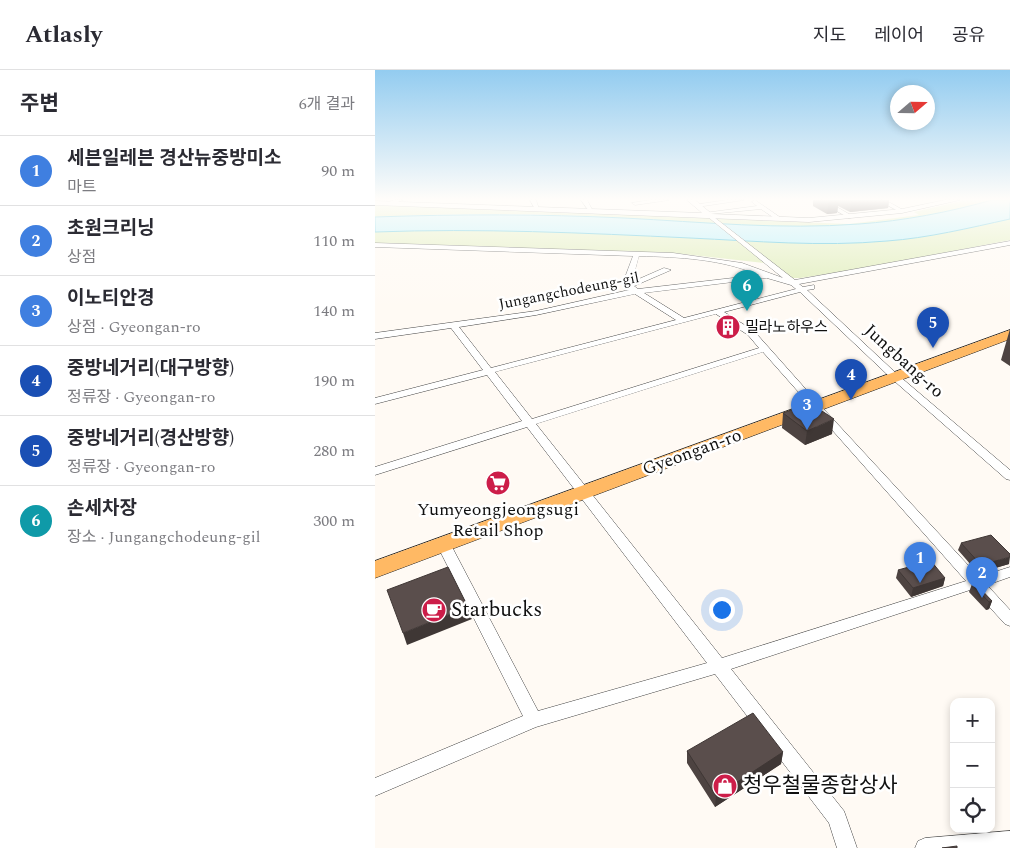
<!DOCTYPE html>
<html lang="ko">
<head>
<meta charset="utf-8">
<style>
	:root { --surface:#fff; --page:#f7f7f7; --text:#2b2b33; --muted:#7c7c81; --line:#e1e1e2; --accent:#ea580c }
	body { margin:0; font-family:Spectral,"Noto Sans KR",serif; background:var(--page); color:var(--text) }
	.controls { position:absolute; right:15px; bottom:15px; display:grid; overflow:hidden; border-radius:10px; box-shadow:0 2px 8px #0003 }
	.controls button { width:45px; height:45px; display:grid; place-items:center; padding:0; border:0; border-bottom:1px solid var(--line); background:var(--surface); color:var(--text); font:25px sans-serif }
	.compass { position:absolute; left:515px; top:15px; width:45px; height:45px; border-radius:50%; background:var(--surface); box-shadow:0 2px 8px #0003; rotate:70deg }
	.you { position:absolute; left:346px; top:539px; width:18px; height:18px; margin:-12px; border:4px solid #fff; border-radius:50%; background:#1a73e8; box-shadow:0 0 0 8px #1a73e833 }
	.badge { display:grid; place-items:center; width:32px; height:32px; border-radius:50%; background:var(--accent); color:#fff; font-size:16px; font-weight:700 }
	.pin { position:absolute; translate:-50% -41px; filter:drop-shadow(0 1px 2px #0008) }
	.pin::after { content:''; position:absolute; top:26px; width:18px; height:15px; background:inherit; clip-path:polygon(0 0,100% 0,50% 100%) }
	.list { margin:0; padding:0; list-style:none }
	h2 { display:flex; justify-content:space-between; align-items:center; height:65px; margin:0; padding:0 20px; font-size:21px }
	h2 small { font-size:16px; font-weight:400; color:var(--muted) }
	.list li { display:grid; grid-template-columns:32px 1fr auto; gap:15px; align-items:center; box-sizing:border-box; height:70px; padding:0 20px; border-top:1px solid var(--line) }
	.list b { display:block; font-size:19px; white-space:nowrap }
	.list p { margin:0; font-size:16px; white-space:nowrap; color:var(--muted) }
	.list em { font-size:16px; font-style:normal; color:var(--muted) }
	.icon { flex:none; width:28px; height:28px; fill:none; stroke:currentColor; stroke-width:2; stroke-linecap:round; stroke-linejoin:round }
	.map { position:relative; flex:none; width:635px; height:778px; overflow:hidden }
	header { display:flex; align-items:center; gap:30px; box-sizing:border-box; height:70px; padding:0 25px; background:var(--surface); border-bottom:1px solid var(--line) }
	header strong { font-size:24px }
	nav { display:flex; gap:28px; margin-inline-start:auto; font-size:18px }
	main { display:flex }
	aside { flex:1; background:var(--surface) }
	.map>svg:first-child { display:block }
	.green { fill:#dfedb9 }
	.water { fill:#b4effb; stroke:#35b8d7 }
	.lines { fill:none; stroke-linecap:round; stroke-linejoin:round }
	.minor-casing { stroke:#434343; stroke-width:1 }
	.tertiary-casing { stroke:#434343; stroke-width:1 }
	.primary-casing { stroke:#212121; stroke-width:1 }
	.minor { fill:#fff; fill-rule:evenodd }
	.tertiary { fill:#fff; fill-rule:evenodd }
	.primary { fill:#ffb964; fill-rule:evenodd }
	.wall { fill:#4d4341 }
	.shaded-wall { fill:#3f3735 }
	.building { fill:#5a4e4c; stroke:#3f3735 }
	.labels { text-anchor:middle; dominant-baseline:central; stroke-width:5; stroke-linejoin:round; paint-order:stroke }
	.far-street-label { font-size:15px; fill:#101010; stroke:#fff }
	.far-poi-label { font-size:15px; fill:#101010; stroke:#fff; text-anchor:start }
	.street-label { font-size:18px; fill:#101010; stroke:#fff }
	.poi-label { font-size:18px; fill:#101010; stroke:#fff }
	.near-poi-label { font-size:21px; fill:#101010; stroke:#fff; text-anchor:start }
</style>
</head>
<body>
<header>
<strong>Atlasly</strong>
<nav><a>지도</a><a>레이어</a><a>공유</a></nav>
</header>
<main>
<aside>
<h2>주변<small>6개 결과</small></h2>
<ul class="list">
<li><span class="badge" style="background:#3f7fe0">1</span><div><b>세븐일레븐 경산뉴중방미소</b><p>마트</p></div><em>90 m</em></li>
<li><span class="badge" style="background:#3f7fe0">2</span><div><b>초원크리닝</b><p>상점</p></div><em>110 m</em></li>
<li><span class="badge" style="background:#3f7fe0">3</span><div><b>이노티안경</b><p>상점 · Gyeongan-ro</p></div><em>140 m</em></li>
<li><span class="badge" style="background:#1a4fb4">4</span><div><b>중방네거리(대구방향)</b><p>정류장 · Gyeongan-ro</p></div><em>190 m</em></li>
<li><span class="badge" style="background:#1a4fb4">5</span><div><b>중방네거리(경산방향)</b><p>정류장 · Gyeongan-ro</p></div><em>280 m</em></li>
<li><span class="badge" style="background:#0f9aa8">6</span><div><b>손세차장</b><p>장소 · Jungangchodeung-gil</p></div><em>300 m</em></li>
</ul>
</aside>
<div class="map">
<svg width="635" height="778" viewBox="0 0 635 778">
	<rect width="100%" height="100%" fill="#fffaf4"/>
	<path class="green" d="M 591,130 L 618,130 C 574,142 529,151 484,154 C 399,161 312,151 227,147 C 151,143 76,143 0,147 L 0,135 L 8,135 L 474,154 L 544,145 L 539,142 Z
		M 635,149 L 635,170 L 491,198 L 425,208 L 416,208 L 399,194 L 308,184 L 0,173 L 0,162 C 105,158 210,163 315,168 C 380,171 446,177 512,171 C 553,168 594,158 635,149 Z"/>
	<path class="water" d="M 617,130 L 635,130 L 635,149 C 594,158 553,168 512,171 C 446,177 380,171 315,168 C 210,163 105,158 0,162 L 0,147 C 83,144 166,144 249,148 C 327,152 406,160 484,154 C 528,151 575,142 617,130 Z"/>
	<g class="lines">
		<defs>
			<path id="minor" d="M 28,130 L 17,134 L 14,132 L 19,130 Z
				M 155,130 L 161,130 L 164,139 L 160,139 Z
				M 206,130 L 212,130 L 218,141 L 214,141 Z
				M 275,130 L 294,130 L 260,135 L 257,133 Z
				M 352,130 L 369,130 L 322,137 L 319,135 Z
				M 380,130 L 406,148 L 406,150 L 402,150 L 386,139 L 335,144 L 420,210 L 635,171 L 635,175 L 424,214 L 428,217 L 439,215 L 439,219 L 432,220 L 523,305 L 635,400 L 635,410 L 631,409 L 517,309 L 425,222 L 349,242 L 379,261 L 444,334 L 604,507 L 635,497 L 635,507 L 612,515 L 635,540 L 635,556 L 630,554 L 598,519 L 356,599 L 469,741 L 482,778 L 462,778 L 454,753 L 340,604 L 161,657 L 0,726 L 0,708 L 148,646 L 62,475 L 64,472 L 74,472 L 76,475 L 163,641 L 332,593 L 152,357 L 0,405 L 0,397 L 147,351 L 112,305 L 0,334 L 0,328 L 108,300 L 76,258 L 0,269 L 0,263 L 161,241 L 254,220 L 249,216 L 249,210 L 258,186 L 0,177 L 0,173 L 298,183 L 367,193 L 408,208 L 333,147 L 334,145 L 329,143 L 382,136 L 377,132 ZM 264,186 C 304,187 347,189 384,205 L 263,219 L 259,216 L 296,200 L 289,198 L 257,212 ZM 392,208 L 416,215 L 421,219 L 309,248 L 269,223 ZM 260,224 L 301,250 L 116,298 L 84,257 L 161,245 ZM 341,244 L 373,265 L 384,278 L 157,349 L 120,302 ZM 388,282 L 591,511 L 347,588 L 161,354 Z
				M 443,130 L 450,130 L 479,147 L 474,148 Z
				M 503,130 L 510,130 L 530,141 L 525,142 Z
				M 635,761 L 635,778 L 540,778 L 543,771 L 550,768 Z"/>
			<path id="tertiary" d="M 312,130 L 320,130 L 337,144 L 434,148 L 527,139 L 570,130 L 585,130 L 527,143 L 434,152 L 0,135 L 0,131 L 327,143 Z"/>
			<path id="primary" d="M 635,260 L 635,269 L 0,508 L 0,491 Z"/>
		</defs>
		<use href="#minor" class="minor-casing"/>
		<use href="#tertiary" class="tertiary-casing"/>
		<use href="#primary" class="primary-casing"/>
		<use href="#minor" class="minor"/>
		<use href="#tertiary" class="tertiary"/>
		<use href="#primary" class="primary"/>
	</g>
	<path class="wall" d="M 438,130 L 514,130 L 513,138 L 475,142 L 463,136 L 462,143 L 452,144 L 438,136 Z
		M 635,259 L 635,296 L 626,290 Z
		M 408,343 L 457,364 L 430,375 L 407,358 Z
		M 586,473 L 634,494 L 603,503 L 583,480 Z
		M 523,500 L 570,508 L 568,516 L 536,527 L 521,508 Z
		M 597,514 L 617,531 L 614,539 L 611,540 L 594,522 Z
		M 312,681 L 408,682 L 406,694 L 340,737 L 312,693 Z"/>
	<path class="shaded-wall" d="M 454,130 L 464,130 L 462,143 L 452,144 Z
		M 476,130 L 514,130 L 513,138 L 475,142 Z
		M 459,349 L 457,364 L 430,375 L 432,361 Z
		M 635,487 L 634,494 L 603,503 L 606,495 Z
		M 570,508 L 568,516 L 536,527 L 538,518 Z
		M 617,531 L 614,539 L 611,540 L 614,532 Z
		M 93,537 L 97,549 L 32,575 L 28,563 Z
		M 408,682 L 406,694 L 340,737 L 341,726 Z"/>
	<path class="building" d="M 435,333 L 459,349 L 432,361 L 408,343 Z
		M 616,465 L 635,484 L 635,487 L 606,495 L 586,473 Z
		M 556,491 L 570,508 L 538,518 L 523,500 Z
		M 73,497 L 93,537 L 28,563 L 12,520 Z
		M 600,513 L 617,531 L 614,532 L 597,514 Z
		M 378,643 L 408,682 L 341,726 L 312,681 Z
		M 582,776 L 582,778 L 567,778 Z"/>
	<linearGradient id="sky" x2="0" y2="1"><stop stop-color="#93ccf0"/><stop offset="0.54" stop-color="#fffdfa"/><stop offset="1" stop-color="#fffdfa" stop-opacity="0"/></linearGradient>
	<rect width="635" height="239" fill="url(#sky)"/>
	<defs>
		<symbol id="building-disc" viewBox="-11 -11 22 22"><circle r="9.5" fill="#cc1d49" stroke="#fff"/><path d="M-4-6H4V6H1V3H-1V6H-4ZM-2.5-4.3h1.7v1.8h-1.7ZM.8-4.3h1.7v1.8H.8ZM-2.5-1h1.7V.8h-1.7ZM.8-1h1.7V.8H.8Z" fill="#fff"/></symbol>
		<symbol id="supermarket-disc" viewBox="-11 -11 22 22"><circle r="9.5" fill="#cc1d49" stroke="#fff"/><path d="M-6-5.5h2.5l.6 2H6L4.5 2H-2.5L-4.4-4H-6ZM-1.5 3.2a1.3 1.3 0 1 0 .1 0ZM3 3.2a1.3 1.3 0 1 0 .1 0Z" fill="#fff"/></symbol>
		<symbol id="cafe-disc" viewBox="-11 -11 22 22"><circle r="9.5" fill="#cc1d49" stroke="#fff"/><path d="M-5.5-4.5H6V0H3Q3 3.5 0 3.5H-2.5Q-5.5 3.5-5.5 0ZM3-3.2v2h1.7v-2ZM-6 4.5H4V6H-6Z" fill="#fff"/></symbol>
		<symbol id="shop-disc" viewBox="-11 -11 22 22"><circle r="9.5" fill="#cc1d49" stroke="#fff"/><path d="M-5-2.5h2.3a2.7 3.5 0 0 1 5.4 0H5L5.5 6h-11ZM-1.5-2.5h3a1.5 2.3 0 0 0-3 0Z" fill="#fff"/></symbol>
	</defs>
	<g fill-rule="evenodd">
		<use href="#building-disc" x="339" y="243" width="28" height="28"/>
		<use href="#supermarket-disc" x="109" y="399" width="28" height="28"/>
		<use href="#cafe-disc" x="45" y="526" width="28" height="28"/>
		<use href="#shop-disc" x="336" y="702" width="28" height="28"/>
	</g>
	<g class="labels">
		<g class="far-street-label">
			<text transform="translate(194 221) rotate(-11)">Jungangchodeung-gil</text>
		</g>
		<g class="far-poi-label">
			<text x="370" y="257">밀라노하우스</text>
		</g>
		<g class="street-label">
			<text transform="translate(529 291) rotate(42)">Jungbang-ro</text>
			<text transform="translate(317 382) rotate(-20)">Gyeongan-ro</text>
		</g>
		<g class="poi-label">
			<text x="123" y="439">Yumyeongjeongsugi<tspan x="123" dy="21">Retail Shop</tspan></text>
		</g>
		<g class="near-poi-label">
			<text x="76" y="540">Starbucks</text>
			<text x="368" y="716">청우철물종합상사</text>
		</g>
	</g>
</svg>
<div class="controls">
<button>+</button>
<button>−</button>
<button><svg class="icon" aria-label="locate" viewBox="0 0 24 24"><circle cx="12" cy="12" r="6"/><path d="M12 2v4M12 18v4M2 12h4M18 12h4"/></svg></button>
</div>
<svg class="compass" viewBox="-18 -18 36 36"><path d="M0-13l5 13h-10z" fill="#e53935"/><path d="M0 13l5-13h-10z" fill="#7c7c81"/></svg>
<div class="you"></div>
<div class="pin badge" style="left:545px;top:513px;background:#3f7fe0">1</div>
<div class="pin badge" style="left:607px;top:528px;background:#3f7fe0">2</div>
<div class="pin badge" style="left:432px;top:360px;background:#3f7fe0">3</div>
<div class="pin badge" style="left:476px;top:330px;background:#1a4fb4">4</div>
<div class="pin badge" style="left:558px;top:278px;background:#1a4fb4">5</div>
<div class="pin badge" style="left:372px;top:241px;background:#0f9aa8">6</div>
</div>
</main>
</body>
</html>
